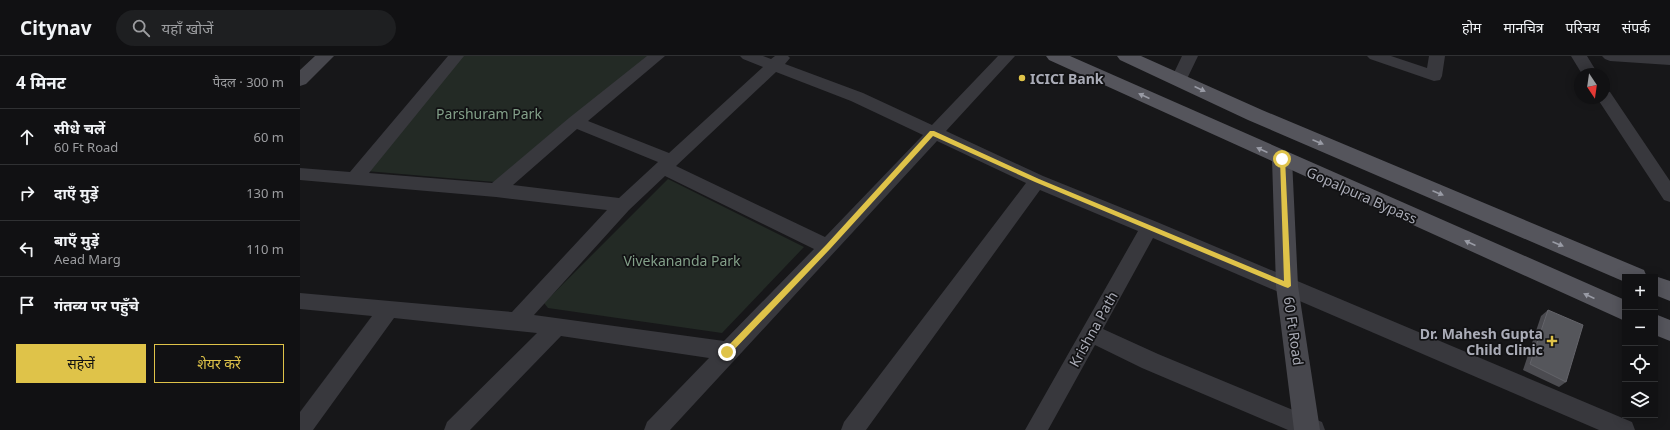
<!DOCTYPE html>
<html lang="hi">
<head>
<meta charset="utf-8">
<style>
	:root { --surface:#111113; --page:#1e1f21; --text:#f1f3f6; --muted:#9c9da0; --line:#303133; --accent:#dfc349 }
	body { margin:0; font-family:"Noto Sans","Noto Sans Devanagari",sans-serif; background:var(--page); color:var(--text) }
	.controls { position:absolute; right:12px; bottom:12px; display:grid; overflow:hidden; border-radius:0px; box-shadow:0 2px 10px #0003 }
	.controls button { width:36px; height:36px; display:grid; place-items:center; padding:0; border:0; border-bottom:1px solid var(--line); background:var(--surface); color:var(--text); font:20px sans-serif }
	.compass { position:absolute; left:1274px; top:12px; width:36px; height:36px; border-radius:50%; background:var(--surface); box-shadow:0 2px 10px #0003; rotate:167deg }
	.stop { position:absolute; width:12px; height:12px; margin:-9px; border:3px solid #dfc349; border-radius:50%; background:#fff }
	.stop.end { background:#dfc349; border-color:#fff; box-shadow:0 1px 4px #0008 }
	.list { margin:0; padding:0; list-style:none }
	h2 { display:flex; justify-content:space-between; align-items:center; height:52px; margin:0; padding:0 16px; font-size:17px }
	h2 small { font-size:13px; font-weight:400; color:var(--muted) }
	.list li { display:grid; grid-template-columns:26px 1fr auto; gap:12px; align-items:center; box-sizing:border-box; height:56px; padding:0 16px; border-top:1px solid var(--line) }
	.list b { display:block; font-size:15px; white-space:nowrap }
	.list p { margin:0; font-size:13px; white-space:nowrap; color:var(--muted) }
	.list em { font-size:13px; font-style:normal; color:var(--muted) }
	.actions { display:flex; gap:8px; padding:12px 16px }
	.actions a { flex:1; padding:9px 0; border:1px solid var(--accent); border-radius:0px; text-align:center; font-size:14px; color:var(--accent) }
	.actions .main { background:var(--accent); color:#111 }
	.icon { flex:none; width:22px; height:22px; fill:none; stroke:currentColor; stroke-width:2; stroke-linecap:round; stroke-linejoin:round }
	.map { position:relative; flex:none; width:1370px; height:374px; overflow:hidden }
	header { display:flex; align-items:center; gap:24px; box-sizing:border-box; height:56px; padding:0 20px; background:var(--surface); border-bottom:1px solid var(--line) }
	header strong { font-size:19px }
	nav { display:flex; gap:22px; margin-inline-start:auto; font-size:14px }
	.search { width:280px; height:36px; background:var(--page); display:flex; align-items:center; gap:10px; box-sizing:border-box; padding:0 14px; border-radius:22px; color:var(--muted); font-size:15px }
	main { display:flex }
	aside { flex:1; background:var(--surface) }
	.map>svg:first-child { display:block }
	.green { fill:#232a25 }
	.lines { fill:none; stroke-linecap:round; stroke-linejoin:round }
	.street { fill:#38383d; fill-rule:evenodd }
	.secondary { fill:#47474d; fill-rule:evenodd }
	.primary { fill:#55555c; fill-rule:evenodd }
	.wall { fill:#4b4b50 }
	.building { fill:#55565b; stroke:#636369 }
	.oneway { fill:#999ba5 }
	.route { fill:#dfc349 }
	.poi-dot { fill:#dfc349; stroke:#121214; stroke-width:1.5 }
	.labels { text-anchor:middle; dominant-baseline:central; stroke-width:3.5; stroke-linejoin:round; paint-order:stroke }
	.poi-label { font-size:14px; font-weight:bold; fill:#aaacb7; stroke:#121214; text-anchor:start }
	.park-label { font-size:14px; fill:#83a089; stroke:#121214 }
	.street-label { font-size:14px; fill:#aaacb7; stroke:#121214 }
</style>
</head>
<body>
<header>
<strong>Citynav</strong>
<div class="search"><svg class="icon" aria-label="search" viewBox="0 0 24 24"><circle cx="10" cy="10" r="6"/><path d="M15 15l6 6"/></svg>यहाँ खोजें</div>
<nav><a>होम</a><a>मानचित्र</a><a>परिचय</a><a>संपर्क</a></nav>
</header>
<main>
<aside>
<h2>4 मिनट<small>पैदल · 300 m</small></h2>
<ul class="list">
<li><svg class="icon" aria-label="ahead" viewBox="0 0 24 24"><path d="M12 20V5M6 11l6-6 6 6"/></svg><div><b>सीधे चलें</b><p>60 Ft Road</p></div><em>60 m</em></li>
<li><svg class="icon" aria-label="right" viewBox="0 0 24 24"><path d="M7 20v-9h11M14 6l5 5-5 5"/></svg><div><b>दाएँ मुड़ें</b></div><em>130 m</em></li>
<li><svg class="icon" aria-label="left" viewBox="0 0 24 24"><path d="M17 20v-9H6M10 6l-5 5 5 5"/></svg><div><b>बाएँ मुड़ें</b><p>Aead Marg</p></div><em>110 m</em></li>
<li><svg class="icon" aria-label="arrive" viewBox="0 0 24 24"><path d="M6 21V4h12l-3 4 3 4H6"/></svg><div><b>गंतव्य पर पहुँचे</b></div></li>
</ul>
<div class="actions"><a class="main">सहेजें</a><a>शेयर करें</a></div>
</aside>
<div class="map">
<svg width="1370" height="374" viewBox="0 0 1370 374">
	<rect width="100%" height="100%" fill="#171719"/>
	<path class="green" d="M 162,0 L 349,0 L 195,126 L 66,115 Z
		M 368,123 L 504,191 L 422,277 L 248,252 L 244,247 Z"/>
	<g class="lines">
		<path class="street" d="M 148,0 L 164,0 L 69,117 L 192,127 L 269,62 L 347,0 L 365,0 L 288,65 L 369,97 L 463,11 L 443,3 L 440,0 L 463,0 L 471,3 L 475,0 L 488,0 L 490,2 L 485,8 L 563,37 L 632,69 L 698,0 L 715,0 L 646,75 L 743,120 L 857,166 L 1332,366 L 1335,374 L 1299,374 L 853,182 L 803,273 L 858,298 L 1022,366 L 1025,374 L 988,374 L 842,312 L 795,289 L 748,374 L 725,374 L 838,175 L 740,134 L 566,374 L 541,374 L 544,366 L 726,127 L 637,85 L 370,374 L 344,374 L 347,366 L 409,302 L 261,280 L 170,374 L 144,374 L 147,366 L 237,277 L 94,262 L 13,374 L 0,374 L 0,356 L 72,260 L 0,253 L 0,237 L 212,256 L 307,154 L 196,141 L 0,124 L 0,112 L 50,116 ZM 476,16 L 551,45 L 623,79 L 525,181 L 376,110 ZM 277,73 L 358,106 L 319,142 L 213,129 ZM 365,120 L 514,193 L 424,285 L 234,259 L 329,154 Z
			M 882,0 L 898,0 L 885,27 L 879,28 L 873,27 L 871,23 Z
			M 1067,0 L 1091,0 L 1127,12 L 1129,0 L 1145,0 L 1142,20 L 1140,24 L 1134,25 L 1070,3 Z
			M 1271,0 L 1287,0 L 1298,18 L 1282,18 Z
			M 1302,0 L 1370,0 L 1370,9 L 1310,5 L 1305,3 Z
			M 1304,35 L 1310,36 L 1370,125 L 1370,146 L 1364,144 L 1297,42 L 1304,42 Z"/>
		<path class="secondary" d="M 15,0 L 34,0 L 6,28 L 0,30 L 0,14 Z
			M 982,96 L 989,98 L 992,103 L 998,230 L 1020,374 L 994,374 L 976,230 L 972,103 L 975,98 Z"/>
		<path class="primary" d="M 746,0 L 770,0 L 1325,244 L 1325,265 L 749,4 Z
			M 817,0 L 841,0 L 962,54 L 1344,214 L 1347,221 L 1325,221 L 1325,226 L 948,64 L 820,4 Z
			M 1355,220 L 1370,225 L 1370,245 L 1355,239 L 1355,221 L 1351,221 Z
			M 1355,258 L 1370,264 L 1370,285 L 1355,279 Z"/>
	</g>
	<path class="wall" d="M 1248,254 L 1266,326 L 1259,331 L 1223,314 L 1241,260 Z"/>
	<path class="building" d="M 1248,254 L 1283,269 L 1266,326 L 1230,308 Z"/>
	<defs><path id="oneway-solid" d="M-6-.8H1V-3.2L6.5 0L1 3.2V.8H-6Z"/></defs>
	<g class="oneway">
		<use href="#oneway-solid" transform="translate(900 33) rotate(25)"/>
		<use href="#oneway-solid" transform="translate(844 40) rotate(-156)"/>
		<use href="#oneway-solid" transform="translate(1018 86) rotate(23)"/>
		<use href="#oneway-solid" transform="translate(962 94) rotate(-156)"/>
		<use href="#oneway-solid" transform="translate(1138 137) rotate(23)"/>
		<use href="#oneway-solid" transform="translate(1170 187) rotate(-156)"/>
		<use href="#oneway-solid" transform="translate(1258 188) rotate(23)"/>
		<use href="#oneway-solid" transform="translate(1289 240) rotate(-156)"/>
	</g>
	<path class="route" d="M 630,75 L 634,75 L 739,123 L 984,225 L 980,103 L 985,102 L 991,230 L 988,232 L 985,231 L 735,126 L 633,80 L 530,193 L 430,298 L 425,298 L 425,293 L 526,189 Z"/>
	<g class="poi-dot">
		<circle cx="722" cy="22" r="4"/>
		<path d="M1250 279h4v4h4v4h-4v4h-4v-4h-4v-4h4z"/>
	</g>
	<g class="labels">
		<g class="poi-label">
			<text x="730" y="22">ICICI Bank</text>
			<text x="1243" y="277" text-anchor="end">Dr. Mahesh Gupta<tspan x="1243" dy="16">Child Clinic</tspan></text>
		</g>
		<g class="park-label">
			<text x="189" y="57">Parshuram Park</text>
			<text x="382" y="204">Vivekananda Park</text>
		</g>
		<g class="street-label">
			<text transform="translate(1062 139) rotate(24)">Gopalpura Bypass</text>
			<text transform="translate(793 273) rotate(-61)">Krishna Path</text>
			<text transform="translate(994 275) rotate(82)">60 Ft Road</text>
		</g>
	</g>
</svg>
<div class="controls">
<button>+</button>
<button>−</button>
<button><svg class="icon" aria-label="locate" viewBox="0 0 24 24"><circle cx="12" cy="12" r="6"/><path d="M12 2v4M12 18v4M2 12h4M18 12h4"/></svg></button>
<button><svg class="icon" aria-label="layers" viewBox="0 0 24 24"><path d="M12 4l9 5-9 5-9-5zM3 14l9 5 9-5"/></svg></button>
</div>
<svg class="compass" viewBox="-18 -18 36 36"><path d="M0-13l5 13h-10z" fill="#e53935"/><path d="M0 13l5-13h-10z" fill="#9c9da0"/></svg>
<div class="stop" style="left:982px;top:103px"></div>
<div class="stop end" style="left:427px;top:296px"></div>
</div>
</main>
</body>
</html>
